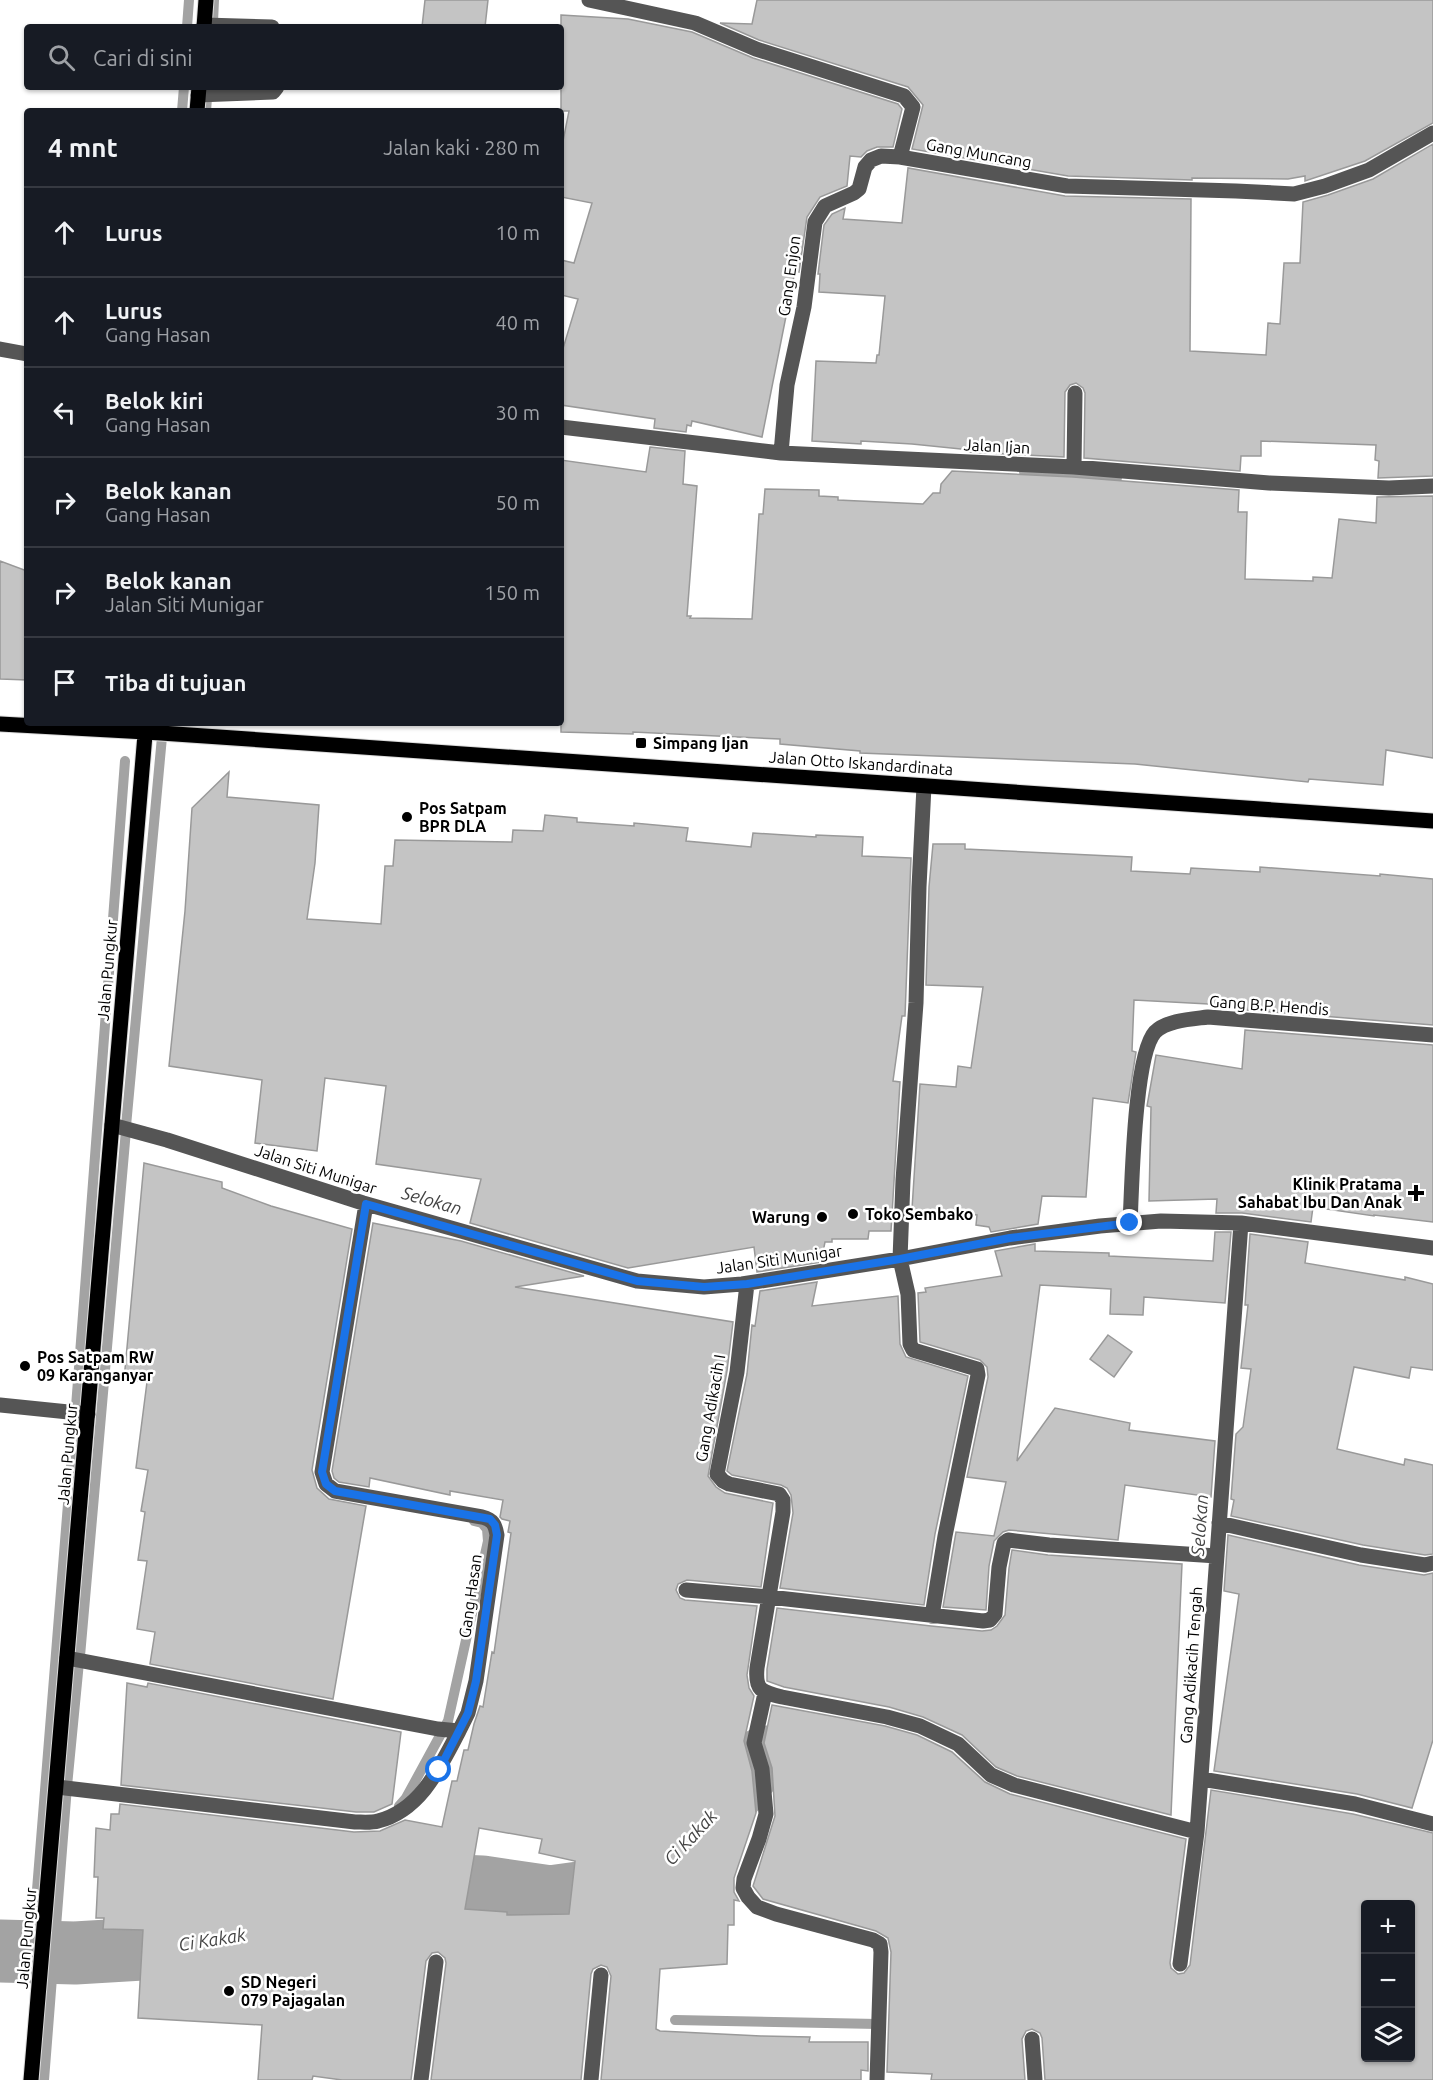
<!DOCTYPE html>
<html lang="id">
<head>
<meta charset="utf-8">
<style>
	:root { --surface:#171b24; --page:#242831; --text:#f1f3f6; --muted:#9ea1a6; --line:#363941 }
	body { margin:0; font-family:Ubuntu,sans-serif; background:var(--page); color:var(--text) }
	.controls { position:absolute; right:18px; bottom:18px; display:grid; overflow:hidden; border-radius:6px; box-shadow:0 2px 4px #0004 }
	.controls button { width:54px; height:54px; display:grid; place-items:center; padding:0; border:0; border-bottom:2px solid var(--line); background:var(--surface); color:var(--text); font:30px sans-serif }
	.stop { position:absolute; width:18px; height:18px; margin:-14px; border:4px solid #1a73e8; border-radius:50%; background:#fff }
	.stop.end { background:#1a73e8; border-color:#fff; box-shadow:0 2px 6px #0008 }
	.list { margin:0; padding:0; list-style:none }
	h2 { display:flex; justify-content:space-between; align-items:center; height:78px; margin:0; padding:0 24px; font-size:26px }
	h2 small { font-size:20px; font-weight:400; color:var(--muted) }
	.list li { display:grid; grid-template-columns:39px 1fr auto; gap:18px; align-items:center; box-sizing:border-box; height:90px; padding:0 24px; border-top:2px solid var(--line) }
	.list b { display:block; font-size:22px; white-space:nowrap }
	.list p { margin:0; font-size:20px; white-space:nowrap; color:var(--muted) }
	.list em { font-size:20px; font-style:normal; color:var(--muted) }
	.icon { flex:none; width:33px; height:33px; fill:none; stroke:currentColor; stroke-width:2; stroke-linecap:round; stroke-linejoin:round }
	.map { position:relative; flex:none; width:1433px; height:2080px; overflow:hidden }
	.search { position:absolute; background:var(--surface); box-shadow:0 2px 4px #0004; left:24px; top:24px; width:540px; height:66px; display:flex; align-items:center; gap:15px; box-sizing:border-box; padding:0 21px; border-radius:6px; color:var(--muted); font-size:22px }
	.panel { position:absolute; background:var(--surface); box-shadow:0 2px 4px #0004; left:24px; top:108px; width:540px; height:618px; border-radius:6px }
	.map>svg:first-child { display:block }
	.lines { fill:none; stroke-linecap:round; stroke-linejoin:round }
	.stream { stroke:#a3a3a3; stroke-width:10 }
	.river { stroke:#a3a3a3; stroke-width:63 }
	.building { fill:#c4c4c4; stroke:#999; stroke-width:1.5; fill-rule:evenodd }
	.major-casing { stroke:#dbdbdb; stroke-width:17 }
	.minor { stroke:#555; stroke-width:15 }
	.major { stroke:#000; stroke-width:15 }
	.route { stroke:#1a73e8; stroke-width:8 }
	.poi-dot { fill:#000; stroke:#fff; stroke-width:2 }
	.labels { text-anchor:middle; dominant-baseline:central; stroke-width:5; stroke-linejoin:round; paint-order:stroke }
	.street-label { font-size:16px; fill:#000; stroke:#fff }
	.poi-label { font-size:16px; font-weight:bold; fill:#000; stroke:#fff; text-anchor:start }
	.water-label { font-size:18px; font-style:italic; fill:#444; stroke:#fff }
</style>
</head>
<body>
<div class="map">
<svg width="1433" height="2080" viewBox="0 0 1433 2080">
	<rect width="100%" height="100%" fill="#fff"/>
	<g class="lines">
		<path class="stream" d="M 213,22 L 214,0
			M 187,27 L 189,0
			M 182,111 L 184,87
			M 206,111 L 207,98
			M 1024,472 L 1117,478
			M 126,1126 L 162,737
			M 76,1407 L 125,761
			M 80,1656 L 126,1130
			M 67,1786 L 79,1662
			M 399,1806 L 406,1798 L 448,1721 L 488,1541 L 487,1529 L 482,1523 L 474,1521
			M 32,1952 L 75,1417
			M 675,2020 L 878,2024
			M 44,2080 L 67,1786 L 70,1787"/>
		<path class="river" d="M 385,1911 L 459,1886 L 482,1887 L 550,1897 L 623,1887 L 659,1870 L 683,1850 L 720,1808 L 755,1763 L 766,1757 L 776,1757 L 850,1789
			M 0,1951 L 75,1953 L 159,1948 L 228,1936"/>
	</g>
	<path class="building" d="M 425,0 L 488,0 L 485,27 L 422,27 Z
		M 757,0 L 1433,0 L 1433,123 L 1365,161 L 1305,181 L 1305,176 L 1288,179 L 1192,178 L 1192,180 L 1068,176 L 912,149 L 923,105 L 908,87 L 759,40 L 720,23 L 752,24 Z
		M 561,15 L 628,19 L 692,32 L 753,58 L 898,104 L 902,109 L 893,147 L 877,147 L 867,151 L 861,157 L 850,156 L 847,186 L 820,197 L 807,217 L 799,272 L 795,271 L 762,437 L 692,421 L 691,426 L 687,425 L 686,432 L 654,428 L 655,419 L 561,405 L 561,355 L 578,299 L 561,295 L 561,260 L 574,263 L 592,203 L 561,197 L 561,151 L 569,111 L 561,111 Z
		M 1433,144 L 1433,476 L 1378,478 L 1379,461 L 1375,460 L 1376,445 L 1261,441 L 1261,456 L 1241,456 L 1240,471 L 1084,458 L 1085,393 L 1083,388 L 1076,383 L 1070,385 L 1065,392 L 1064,457 L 968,452 L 971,450 L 912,444 L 861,441 L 861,444 L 812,441 L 816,361 L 876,363 L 877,355 L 879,355 L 885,296 L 819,292 L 820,274 L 818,274 L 824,225 L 832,214 L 845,208 L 843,219 L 902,223 L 908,168 L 1065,196 L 1191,199 L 1190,351 L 1266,355 L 1268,323 L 1280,324 L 1284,263 L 1300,263 L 1303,202 L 1328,195 L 1373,179 Z
		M 650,447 L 685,451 L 683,484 L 697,486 L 687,616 L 691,616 L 690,618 L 752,619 L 759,514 L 763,514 L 765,489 L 819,490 L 819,496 L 838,497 L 838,500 L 923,504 L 933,493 L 940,493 L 941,484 L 952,471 L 1073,477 L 1239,490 L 1238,512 L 1247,512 L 1245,579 L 1313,581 L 1313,577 L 1332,578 L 1339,519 L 1376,523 L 1377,497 L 1433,496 L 1433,758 L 1386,750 L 1383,785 L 1309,779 L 1308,782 L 1135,764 L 860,753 L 860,751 L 780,744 L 780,739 L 633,732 L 633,734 L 561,732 L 561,460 L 646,472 Z
		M 0,561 L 27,571 L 27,680 L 0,679 Z
		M 229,772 L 227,797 L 319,805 L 315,863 L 307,919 L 381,924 L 385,866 L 393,866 L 395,840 L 512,842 L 513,830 L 543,831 L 545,815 L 577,818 L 577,822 L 634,826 L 634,823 L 688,828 L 686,841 L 751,847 L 753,833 L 816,837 L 816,835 L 863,837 L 862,856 L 911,858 L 905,1016 L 902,1016 L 893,1081 L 900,1082 L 891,1231 L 869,1231 L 868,1239 L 832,1239 L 832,1242 L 825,1242 L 821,1262 L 757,1272 L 754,1247 L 628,1268 L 470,1223 L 481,1179 L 376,1164 L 386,1086 L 325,1078 L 317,1151 L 255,1143 L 262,1080 L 169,1066 L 185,911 L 192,808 Z
		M 933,844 L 965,844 L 965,849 L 1132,857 L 1131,871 L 1190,874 L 1191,868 L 1260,872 L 1260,867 L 1380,876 L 1380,874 L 1433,879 L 1433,1025 L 1247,1010 L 1246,1006 L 1134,1000 L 1132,1051 L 1136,1052 L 1128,1103 L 1093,1098 L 1086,1197 L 1042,1196 L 1038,1224 L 991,1232 L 989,1227 L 976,1225 L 977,1215 L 912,1209 L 920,1084 L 956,1087 L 958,1066 L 971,1068 L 983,987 L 926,985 L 929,887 Z
		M 1245,1030 L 1433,1045 L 1433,1222 L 1374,1215 L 1374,1216 L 1313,1207 L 1311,1222 L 1242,1213 L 1216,1213 L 1217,1199 L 1149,1201 L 1151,1107 L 1147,1106 L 1156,1055 L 1242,1069 Z
		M 144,1163 L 222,1182 L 222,1188 L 271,1206 L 352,1229 L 312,1470 L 317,1488 L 329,1499 L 366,1506 L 333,1699 L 150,1664 L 155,1632 L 137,1629 L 147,1561 L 138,1560 L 145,1512 L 141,1511 L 148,1470 L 136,1468 L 147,1382 L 124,1380 Z
		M 373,1223 L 461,1241 L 584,1276 L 515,1287 L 733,1322 L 727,1371 L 708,1476 L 716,1487 L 725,1493 L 773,1503 L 761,1587 L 687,1580 L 678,1584 L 676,1590 L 680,1598 L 685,1600 L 757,1606 L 747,1675 L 749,1688 L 754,1696 L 744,1741 L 752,1771 L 756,1813 L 734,1878 L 734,1892 L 739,1901 L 734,1900 L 734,1925 L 728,1925 L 727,1964 L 660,1969 L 656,2029 L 660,2031 L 761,2036 L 810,2037 L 809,2042 L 868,2042 L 868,2071 L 861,2070 L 861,2080 L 601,2080 L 611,1976 L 607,1967 L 601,1965 L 593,1969 L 591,1974 L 581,2080 L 431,2080 L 446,1963 L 445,1958 L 438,1952 L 432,1953 L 426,1961 L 411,2080 L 342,2080 L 313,2076 L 312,2080 L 258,2080 L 262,2025 L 138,2018 L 143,1930 L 103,1929 L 104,1918 L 96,1918 L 98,1877 L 94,1877 L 96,1828 L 110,1830 L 111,1814 L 119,1814 L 120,1804 L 354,1832 L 380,1831 L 405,1820 L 442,1827 L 452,1781 L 457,1781 L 464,1750 L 468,1750 L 474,1724 L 480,1706 L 483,1707 L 492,1652 L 494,1653 L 511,1533 L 508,1532 L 510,1521 L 502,1519 L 500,1517 L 503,1500 L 450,1491 L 450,1495 L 370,1478 L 369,1487 L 339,1482 L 334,1478 L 332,1471 ZM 479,1828 L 542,1839 L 539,1853 L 575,1861 L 569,1914 L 507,1915 L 507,1912 L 465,1909 Z
		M 1215,1232 L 1231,1232 L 1225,1303 L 1144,1297 L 1143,1315 L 1110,1314 L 1111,1289 L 1040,1285 L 1017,1461 L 1055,1408 L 1130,1423 L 1129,1430 L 1215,1441 L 1211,1497 L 1125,1485 L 1118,1540 L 1009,1530 L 1003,1532 L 994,1541 L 989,1566 L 986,1610 L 943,1607 L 956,1532 L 994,1536 L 1006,1482 L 967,1477 L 988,1377 L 987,1367 L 980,1360 L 920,1342 L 918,1293 L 926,1292 L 925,1288 L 1002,1276 L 995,1251 L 1035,1244 L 1035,1251 L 1109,1253 L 1109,1256 L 1213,1261 Z
		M 1250,1234 L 1308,1242 L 1305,1263 L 1405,1280 L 1405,1277 L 1433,1284 L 1433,1370 L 1411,1367 L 1409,1378 L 1354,1367 L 1337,1449 L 1404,1465 L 1405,1459 L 1433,1465 L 1433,1554 L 1425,1555 L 1363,1545 L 1231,1516 L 1234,1500 L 1231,1499 L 1236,1434 L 1243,1427 L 1251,1369 L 1241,1368 L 1248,1305 L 1245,1305 Z
		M 817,1282 L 812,1306 L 898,1296 L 900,1344 L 906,1357 L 968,1376 L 935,1534 L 924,1605 L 780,1588 L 793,1513 L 791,1495 L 787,1488 L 781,1485 L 732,1475 L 727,1471 L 747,1374 L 752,1325 L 755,1326 L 760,1291 Z
		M 1108,1335 L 1132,1352 L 1114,1377 L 1090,1359 Z
		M 1228,1535 L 1359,1565 L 1424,1575 L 1433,1573 L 1433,1740 L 1412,1808 L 1357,1794 L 1214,1771 L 1239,1594 L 1224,1591 Z
		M 1012,1550 L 1048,1555 L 1182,1564 L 1171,1815 L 1017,1776 L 996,1767 L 962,1735 L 923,1717 L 889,1707 L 784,1687 L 767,1681 L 767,1669 L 777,1608 L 931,1626 L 982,1631 L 991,1630 L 997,1626 L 1005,1615 L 1009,1568 Z
		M 127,1683 L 147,1687 L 148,1683 L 401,1732 L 392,1804 L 374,1812 L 356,1812 L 121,1785 Z
		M 772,1705 L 885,1726 L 917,1735 L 952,1752 L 985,1782 L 1010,1794 L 1186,1839 L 1170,1963 L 1171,1968 L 1178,1974 L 1184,1973 L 1190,1965 L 1211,1790 L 1353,1814 L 1433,1833 L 1433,2080 L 1045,2080 L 1042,2038 L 1040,2033 L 1032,2029 L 1026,2031 L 1022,2039 L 1025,2080 L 931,2080 L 932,2074 L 887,2072 L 891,1952 L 888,1938 L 876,1931 L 763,1899 L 753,1886 L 775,1816 L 772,1768 L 764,1743 ZM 1365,1905 L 1410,1905 L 1410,2058 L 1365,2058 Z"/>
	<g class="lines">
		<defs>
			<path id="major" d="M 204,27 L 206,0
				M 197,111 L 199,87
				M 0,724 L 146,732 L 1433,821
				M 31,2080 L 146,723"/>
		</defs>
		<use href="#major" class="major-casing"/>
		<path class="minor" d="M 589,0 L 695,23 L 756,49 L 904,96 L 913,107 L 900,157
			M 204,25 L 272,27
			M 198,95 L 273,92 L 277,87
			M 0,349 L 27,354
			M 561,427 L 781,453 L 1074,467 L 1269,483 L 1389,488 L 1433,486
			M 781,453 L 787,385 L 804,307 L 815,222 L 825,206 L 854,193 L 859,189 L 865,167 L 871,160 L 881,156 L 900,157 L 1067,186 L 1236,191 L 1294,194 L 1325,186 L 1369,170 L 1433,133
			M 1074,467 L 1075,393
			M 924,786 L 919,887 L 916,1003 L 903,1180 L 900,1259 L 908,1294 L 910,1344 L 913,1350 L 977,1369 L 978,1375 L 945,1536 L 932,1616
			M 112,1125 L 167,1140 L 363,1203 L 637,1281 L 704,1287 L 742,1284 L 900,1259 L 1010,1238 L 1100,1226 L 1161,1221 L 1241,1223 L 1433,1248
			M 1130,1223 C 1132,1187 1134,1055 1155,1032 C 1167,1020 1193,1019 1208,1017 L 1433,1035
			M 747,1284 L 737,1372 L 717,1474 L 723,1481 L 729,1484 L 779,1494 L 783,1500 L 783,1512 L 757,1668 C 755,1690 761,1692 782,1697 L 887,1717 L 920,1726 L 958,1744 L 991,1775 L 1014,1785 L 1197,1832
			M 0,1405 L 88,1414
			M 1219,1523 L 1361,1555 L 1425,1565 L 1433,1563
			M 686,1590 L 769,1597 L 983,1621 L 990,1620 L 995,1614 L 999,1567 L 1004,1543 L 1008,1540 L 1049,1545 L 1217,1556
			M 67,1658 L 438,1729 L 459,1731 L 468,1713 L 476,1681 L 497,1535 C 495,1524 493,1520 482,1517 L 335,1491 L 326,1484 L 322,1472 L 366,1204
			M 765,1693 L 754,1743 L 762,1769 L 766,1814 L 759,1839 L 744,1879 L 743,1888 L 748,1897 L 757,1907 L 776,1914 L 873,1940 L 880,1944 L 881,1952 L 877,2080
			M 1201,1779 L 1355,1804 L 1433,1824
			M 57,1787 L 355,1822 C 362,1822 371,1823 378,1821 C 421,1810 440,1767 459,1731
			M 1180,1964 L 1197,1832 L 1241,1223
			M 1032,2039 L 1035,2080
			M 421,2080 L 436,1962
			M 591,2080 L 601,1975"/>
		<use href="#major" class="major"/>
	</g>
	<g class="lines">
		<path class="route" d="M 439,1770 L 468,1713 L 476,1681 L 497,1535 L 495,1525 L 490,1519 L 335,1491 L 326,1484 L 322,1472 L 366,1204 L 637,1281 L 704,1287 L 747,1284 L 900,1259 L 1010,1238 L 1130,1223"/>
	</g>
	<g class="poi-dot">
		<rect x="635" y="737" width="12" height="12" rx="3"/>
		<circle cx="407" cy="817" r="6"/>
		<path d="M1413 1184h6v6h6v6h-6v6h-6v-6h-6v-6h6z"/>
		<circle cx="853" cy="1214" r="6"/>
		<circle cx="822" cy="1217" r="6"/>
		<circle cx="25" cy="1366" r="6"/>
		<circle cx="229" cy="1991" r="6"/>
	</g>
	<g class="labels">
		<g class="street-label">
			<text transform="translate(979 153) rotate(10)">Gang Muncang</text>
			<text transform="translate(789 276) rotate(-82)">Gang Enjon</text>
			<text transform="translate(997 446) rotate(3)">Jalan Ijan</text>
			<text transform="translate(861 763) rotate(4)">Jalan Otto Iskandardinata</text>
			<text transform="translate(107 970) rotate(-85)">Jalan Pungkur</text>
			<text transform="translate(1269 1005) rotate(4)">Gang B.P. Hendis</text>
			<text transform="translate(316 1169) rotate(18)">Jalan Siti Munigar</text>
			<text transform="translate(779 1259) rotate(-8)">Jalan Siti Munigar</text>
			<text transform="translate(710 1408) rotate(-80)">Gang Adikacih I</text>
			<text transform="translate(67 1454) rotate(-85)">Jalan Pungkur</text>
			<text transform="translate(470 1596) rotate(-82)">Gang Hasan</text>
			<text transform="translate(1191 1665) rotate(-86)">Gang Adikacih Tengah</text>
			<text transform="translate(26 1938) rotate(-85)">Jalan Pungkur</text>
		</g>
		<g class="poi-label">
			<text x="653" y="743">Simpang Ijan</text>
			<text x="419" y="808">Pos Satpam<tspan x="419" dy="18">BPR DLA</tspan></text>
			<text x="1402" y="1184" text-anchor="end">Klinik Pratama<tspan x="1402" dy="18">Sahabat Ibu Dan Anak</tspan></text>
			<text x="865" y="1214">Toko Sembako</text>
			<text x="810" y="1217" text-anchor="end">Warung</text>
			<text x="37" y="1357">Pos Satpam RW<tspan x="37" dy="18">09 Karanganyar</tspan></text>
			<text x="241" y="1982">SD Negeri<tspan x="241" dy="18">079 Pajagalan</tspan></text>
		</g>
		<g class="water-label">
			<text transform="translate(432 1200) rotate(16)">Selokan</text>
			<text transform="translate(1199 1525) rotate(-86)">Selokan</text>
			<text transform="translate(690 1837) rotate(-47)">Ci Kakak</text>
			<text transform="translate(212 1939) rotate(-9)">Ci Kakak</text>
		</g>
	</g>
</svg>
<div class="controls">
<button>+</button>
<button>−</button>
<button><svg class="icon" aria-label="layers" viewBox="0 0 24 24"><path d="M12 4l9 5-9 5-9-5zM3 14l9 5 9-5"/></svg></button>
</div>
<div class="stop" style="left:439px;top:1770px"></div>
<div class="stop end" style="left:1130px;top:1223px"></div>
<div class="search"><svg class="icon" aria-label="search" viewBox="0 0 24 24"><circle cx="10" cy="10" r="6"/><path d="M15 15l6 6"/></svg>Cari di sini</div>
<section class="panel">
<h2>4 mnt<small>Jalan kaki · 280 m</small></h2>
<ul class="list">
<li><svg class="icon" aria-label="ahead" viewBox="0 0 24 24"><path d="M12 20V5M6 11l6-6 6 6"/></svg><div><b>Lurus</b></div><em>10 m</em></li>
<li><svg class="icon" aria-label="ahead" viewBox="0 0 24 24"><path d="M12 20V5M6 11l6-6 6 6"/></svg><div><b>Lurus</b><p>Gang Hasan</p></div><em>40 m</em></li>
<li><svg class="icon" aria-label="left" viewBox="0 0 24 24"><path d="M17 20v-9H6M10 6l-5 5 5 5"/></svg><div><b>Belok kiri</b><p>Gang Hasan</p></div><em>30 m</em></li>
<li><svg class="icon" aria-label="right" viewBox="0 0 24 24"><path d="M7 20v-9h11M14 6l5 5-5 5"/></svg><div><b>Belok kanan</b><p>Gang Hasan</p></div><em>50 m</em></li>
<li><svg class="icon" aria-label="right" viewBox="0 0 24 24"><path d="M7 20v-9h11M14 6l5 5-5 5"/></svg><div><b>Belok kanan</b><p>Jalan Siti Munigar</p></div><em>150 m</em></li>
<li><svg class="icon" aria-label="arrive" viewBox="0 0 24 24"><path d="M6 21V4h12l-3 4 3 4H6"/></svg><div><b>Tiba di tujuan</b></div></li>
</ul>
</section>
</div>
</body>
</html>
